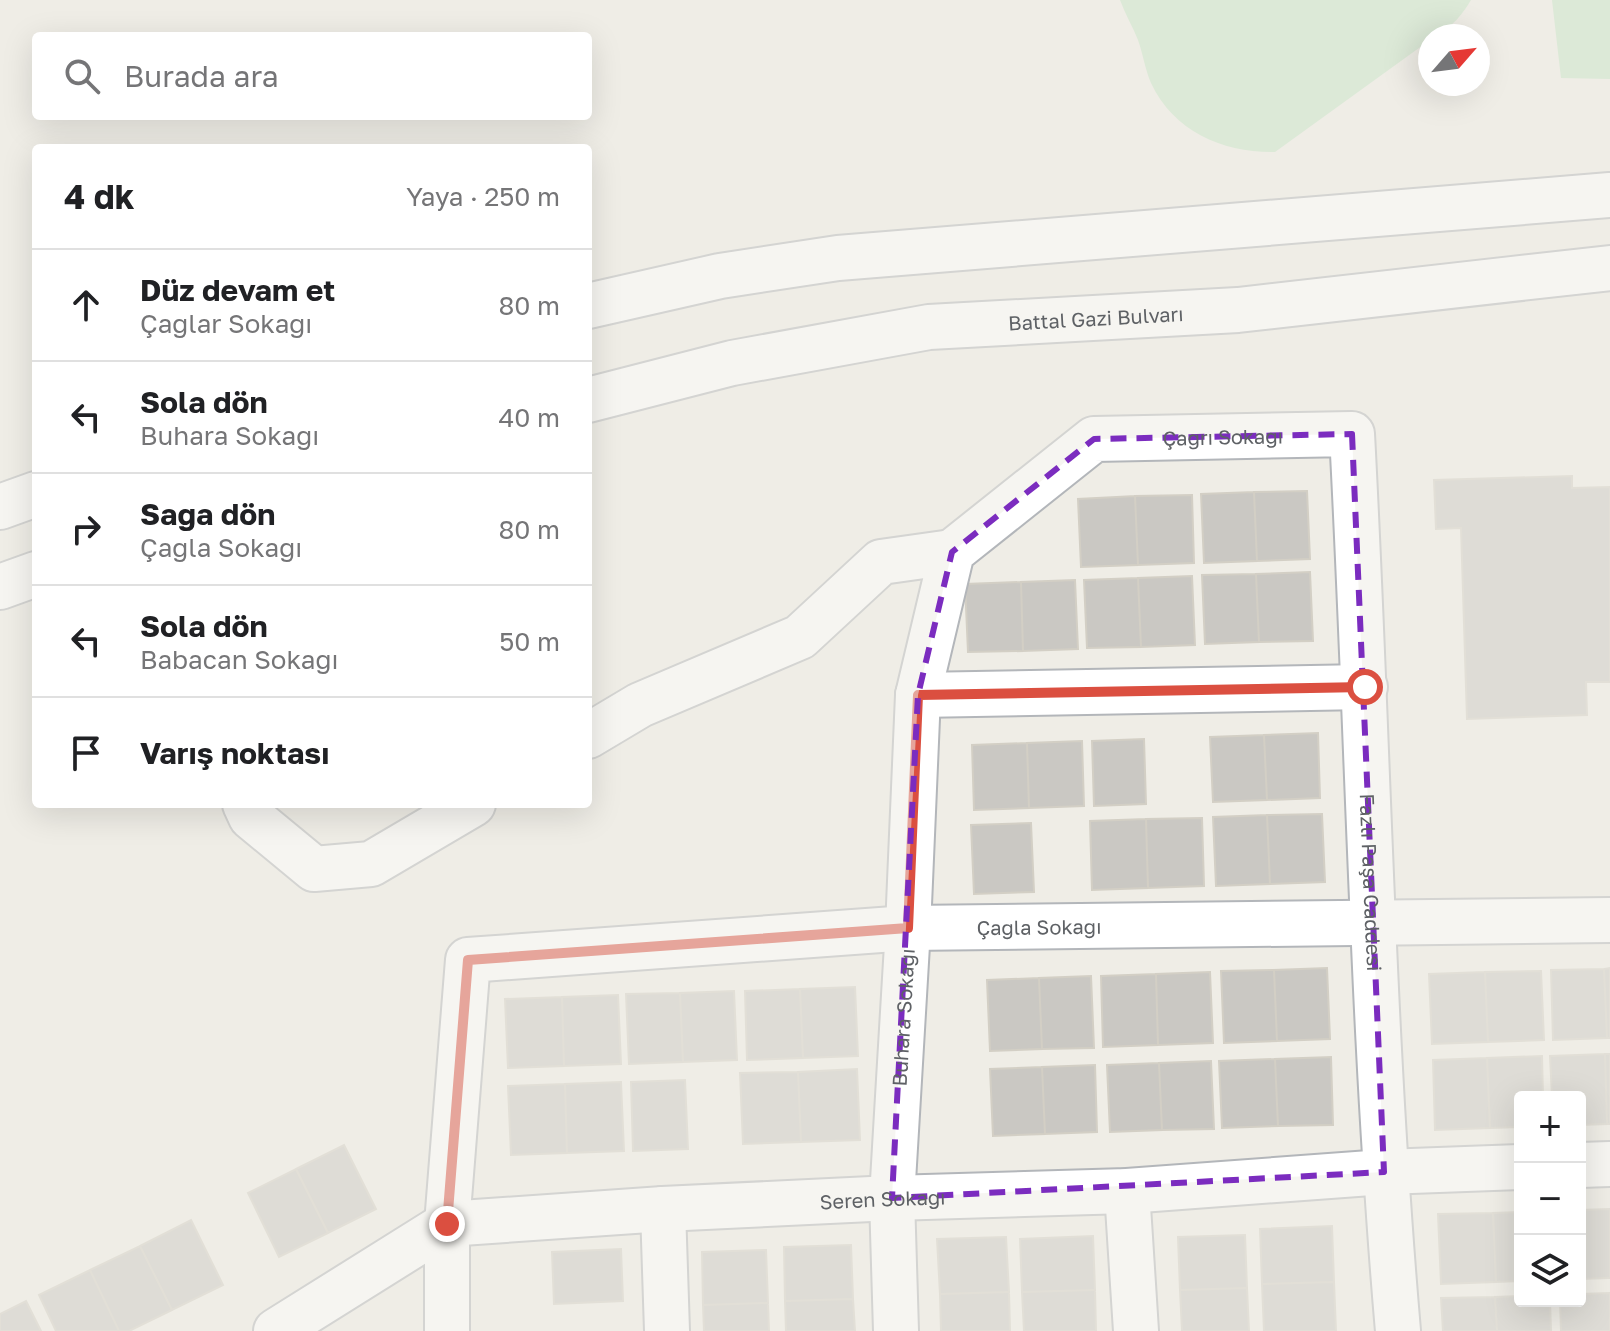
<!DOCTYPE html>
<html lang="tr">
<head>
<meta charset="utf-8">
<style>
	:root { --surface:#fff; --page:#f6f6f6; --text:#202124; --muted:#757577; --line:#e0e0e0 }
	body { margin:0; font-family:"Golos Text",sans-serif; background:var(--page); color:var(--text) }
	.controls { position:absolute; right:24px; bottom:24px; display:grid; overflow:hidden; border-radius:8px; box-shadow:0 8px 32px #0002 }
	.controls button { width:72px; height:72px; display:grid; place-items:center; padding:0; border:0; border-bottom:2px solid var(--line); background:var(--surface); color:var(--text); font:40px sans-serif }
	.compass { position:absolute; left:1418px; top:24px; width:72px; height:72px; border-radius:50%; background:var(--surface); box-shadow:0 8px 32px #0002; rotate:62deg }
	.stop { position:absolute; width:24px; height:24px; margin:-18px; border:6px solid #db4f40; border-radius:50%; background:#fff }
	.stop.end { background:#db4f40; border-color:#fff; box-shadow:0 2px 8px #0008 }
	.list { margin:0; padding:0; list-style:none }
	h2 { display:flex; justify-content:space-between; align-items:center; height:104px; margin:0; padding:0 32px; font-size:34px }
	h2 small { font-size:26px; font-weight:400; color:var(--muted) }
	.list li { display:grid; grid-template-columns:52px 1fr auto; gap:24px; align-items:center; box-sizing:border-box; height:112px; padding:0 32px; border-top:2px solid var(--line) }
	.list b { display:block; font-size:30px; white-space:nowrap }
	.list p { margin:0; font-size:26px; white-space:nowrap; color:var(--muted) }
	.list em { font-size:26px; font-style:normal; color:var(--muted) }
	.icon { flex:none; width:44px; height:44px; fill:none; stroke:currentColor; stroke-width:2; stroke-linecap:round; stroke-linejoin:round }
	.map { position:relative; flex:none; width:1610px; height:1331px; overflow:hidden }
	.search { position:absolute; background:var(--surface); box-shadow:0 8px 32px #0002; left:32px; top:32px; width:560px; height:88px; display:flex; align-items:center; gap:20px; box-sizing:border-box; padding:0 28px; border-radius:8px; color:var(--muted); font-size:30px }
	.panel { position:absolute; background:var(--surface); box-shadow:0 8px 32px #0002; left:32px; top:144px; width:560px; height:664px; border-radius:8px }
	.map>svg:first-child { display:block }
	.green { fill:#c5e4c6 }
	.building { fill:#cac8c3; stroke:#d3cfc5; stroke-width:2 }
	.lines { fill:none; stroke-linecap:round; stroke-linejoin:round }
	.minor-casing { stroke:#b3b6ba; stroke-width:48 }
	.minor { stroke:#fff; stroke-width:44 }
	.route { stroke:#db4f40; stroke-width:10 }
	.marked { fill:none; stroke:#7b2cbf; stroke-width:6; stroke-dasharray:16 10; stroke-linejoin:round }
	.labels { text-anchor:middle; dominant-baseline:central; stroke-width:8; stroke-linejoin:round; paint-order:stroke }
	.street-label { font-size:20px; fill:#5e6165; stroke:#fff }
</style>
</head>
<body>
<div class="map">
<svg width="1610" height="1331" viewBox="0 0 1610 1331">
	<rect width="100%" height="100%" fill="#efede6"/>
	<path class="green" d="M 1120,0 L 1471,0 C 1462,15 1448,33 1430,36 L 1430,40 L 1275,152 C 1224,153 1174,132 1151,83 C 1145,69 1143,54 1138,40 C 1133,27 1125,14 1120,0 Z
		M 1552,0 L 1610,0 L 1610,79 L 1561,78 Z"/>
	<path class="building" d="M 1572,476 L 1572,488 L 1610,487 L 1610,682 L 1586,682 L 1587,715 L 1467,719 L 1461,528 L 1436,529 L 1434,480 Z
		M 1307,491 L 1310,559 L 1257,561 L 1254,492 Z
		M 1254,492 L 1257,561 L 1204,563 L 1201,494 Z
		M 1192,495 L 1194,563 L 1138,565 L 1135,496 Z
		M 1135,496 L 1138,565 L 1081,567 L 1078,499 Z
		M 1310,572 L 1313,641 L 1259,642 L 1256,574 Z
		M 1256,574 L 1259,642 L 1205,644 L 1202,575 Z
		M 1192,576 L 1195,645 L 1141,647 L 1138,578 Z
		M 1138,578 L 1141,647 L 1087,648 L 1084,580 Z
		M 1075,580 L 1078,649 L 1023,651 L 1021,582 Z
		M 1021,582 L 1023,651 L 968,652 L 965,584 Z
		M 1318,733 L 1320,798 L 1267,800 L 1264,735 Z
		M 1264,735 L 1267,800 L 1213,802 L 1210,737 Z
		M 1144,739 L 1146,804 L 1094,806 L 1092,741 Z
		M 1082,741 L 1084,806 L 1029,808 L 1027,743 Z
		M 1027,743 L 1029,808 L 974,810 L 972,745 Z
		M 1322,814 L 1325,882 L 1270,884 L 1267,815 Z
		M 1267,815 L 1270,884 L 1216,886 L 1213,817 Z
		M 1202,818 L 1204,886 L 1148,888 L 1146,819 Z
		M 1146,819 L 1148,888 L 1092,890 L 1090,821 Z
		M 1031,823 L 1034,892 L 974,894 L 971,825 Z
		M 1327,968 L 1330,1039 L 1277,1041 L 1274,970 Z
		M 1610,968 L 1610,1038 L 1607,1038 L 1604,969 Z
		M 1604,969 L 1607,1038 L 1553,1040 L 1551,970 Z
		M 1274,970 L 1277,1041 L 1224,1043 L 1221,971 Z
		M 1541,971 L 1544,1040 L 1488,1042 L 1485,972 Z
		M 1210,972 L 1213,1043 L 1158,1045 L 1156,974 Z
		M 1485,972 L 1488,1042 L 1432,1044 L 1429,974 Z
		M 1156,974 L 1158,1045 L 1103,1047 L 1101,976 Z
		M 1091,976 L 1094,1048 L 1042,1049 L 1039,978 Z
		M 1039,978 L 1042,1049 L 990,1051 L 987,980 Z
		M 855,987 L 858,1056 L 803,1058 L 800,989 Z
		M 800,989 L 803,1058 L 747,1060 L 745,991 Z
		M 734,991 L 737,1060 L 683,1062 L 680,993 Z
		M 680,993 L 683,1062 L 629,1064 L 626,994 Z
		M 618,995 L 621,1064 L 564,1066 L 562,997 Z
		M 562,997 L 564,1066 L 508,1068 L 505,999 Z
		M 1605,1054 L 1607,1124 L 1580,1125 L 1580,1097 L 1552,1097 L 1550,1056 Z
		M 1605,1054 L 1610,1054 L 1610,1124 L 1607,1124 Z
		M 1542,1056 L 1543,1097 L 1520,1097 L 1520,1127 L 1490,1128 L 1487,1058 Z
		M 1331,1057 L 1333,1125 L 1278,1126 L 1275,1059 Z
		M 1487,1058 L 1490,1128 L 1435,1130 L 1433,1060 Z
		M 1275,1059 L 1278,1126 L 1222,1128 L 1219,1061 Z
		M 1211,1061 L 1214,1129 L 1162,1130 L 1159,1063 Z
		M 1159,1063 L 1162,1130 L 1110,1132 L 1107,1065 Z
		M 1095,1065 L 1097,1132 L 1045,1134 L 1042,1067 Z
		M 1042,1067 L 1045,1134 L 993,1136 L 990,1069 Z
		M 857,1069 L 860,1140 L 801,1142 L 798,1072 Z
		M 798,1072 L 801,1142 L 743,1144 L 740,1073 Z
		M 685,1080 L 688,1149 L 633,1151 L 631,1082 Z
		M 621,1082 L 624,1151 L 567,1153 L 565,1084 Z
		M 565,1084 L 567,1153 L 511,1155 L 508,1086 Z
		M 344,1145 L 376,1209 L 328,1233 L 296,1169 Z
		M 296,1169 L 328,1233 L 279,1257 L 248,1193 Z
		M 1610,1209 L 1610,1278 L 1580,1279 L 1580,1210 Z
		M 1520,1212 L 1520,1281 L 1496,1282 L 1493,1213 Z
		M 1493,1213 L 1496,1282 L 1441,1284 L 1438,1214 Z
		M 191,1220 L 223,1285 L 172,1310 L 140,1246 Z
		M 1332,1226 L 1334,1282 L 1262,1284 L 1260,1229 Z
		M 1245,1235 L 1247,1288 L 1180,1290 L 1178,1237 Z
		M 1093,1236 L 1095,1290 L 1022,1292 L 1020,1239 Z
		M 1006,1237 L 1009,1292 L 940,1294 L 937,1239 Z
		M 851,1245 L 853,1299 L 785,1301 L 784,1247 Z
		M 140,1246 L 172,1310 L 129,1331 L 119,1331 L 90,1270 Z
		M 621,1249 L 623,1301 L 554,1304 L 552,1252 Z
		M 766,1250 L 768,1303 L 703,1305 L 702,1252 Z
		M 90,1270 L 119,1331 L 56,1331 L 39,1295 Z
		M 1334,1282 L 1336,1331 L 1264,1331 L 1262,1284 Z
		M 1247,1288 L 1249,1331 L 1182,1331 L 1180,1290 Z
		M 1095,1290 L 1096,1331 L 1024,1331 L 1022,1292 Z
		M 1009,1292 L 1010,1331 L 941,1331 L 940,1294 Z
		M 1610,1293 L 1610,1331 L 1561,1331 L 1560,1301 L 1580,1301 L 1580,1294 Z
		M 1520,1296 L 1520,1301 L 1550,1301 L 1551,1331 L 1497,1331 L 1495,1297 Z
		M 1495,1297 L 1497,1331 L 1443,1331 L 1441,1298 Z
		M 853,1299 L 855,1331 L 786,1331 L 785,1301 Z
		M 26,1301 L 41,1331 L 0,1331 L 0,1314 Z
		M 768,1303 L 769,1331 L 704,1331 L 703,1305 Z"/>
	<g class="lines">
		<defs>
			<g id="minor">
				<path d="M 588,306 L 720,276 L 838,258 L 1610,195"/>
				<path id="s1" d="M 588,400 L 732,363 L 929,327 L 1238,310 L 1610,268"/>
				<path d="M 0,507 L 36,494"/>
				<path d="M 0,587 L 36,574"/>
				<path d="M 918,695 L 1365,687"/>
				<path d="M 588,736 L 640,705 L 800,637 L 881,562 L 952,552"/>
				<path d="M 245,804 L 251,817 L 314,869 L 371,864 L 473,804"/>
				<path d="M 1580,1165 L 1610,1164"/>
				<path d="M 1127,1191 L 1136,1331"/>
				<path d="M 663,1209 L 667,1331"/>
				<path id="s2" d="M 276,1331 L 447,1224 L 663,1209 L 892,1198 L 1127,1191 L 1384,1172 L 1520,1167"/>
				<path id="s3" d="M 447,1331 L 447,1224 L 468,960 L 908,928 L 1610,920"/>
				<path id="s4" d="M 896,1331 L 892,1198 L 908,928 L 918,695 L 952,552 L 1094,439 L 1352,434 C 1368,733 1372,1032 1398,1331"/>
			</g>
		</defs>
		<use href="#minor" class="minor-casing"/>
		<use href="#minor" class="minor"/>
	</g>
	<g class="lines">
		<path class="route" d="M 447,1224 L 468,960 L 908,928 L 918,695 L 1365,687"/>
	</g>
	<path d="M0 0H1610V1331H0ZM 1352,434 L 1384,1172 L 892,1198 L 918,695 L 952,552 L 1094,439 Z" fill="#efede6" fill-opacity=".55" fill-rule="evenodd"/>
	<path class="marked" d="M 1352,434 L 1384,1172 L 892,1198 L 918,695 L 952,552 L 1094,439 Z"/>
	<g class="labels">
		<g class="street-label">
			<text stroke="none"><textPath href="#s1" startOffset="516">Battal Gazi Bulvarı</textPath></text>
			<text stroke="none"><textPath href="#s4" startOffset="1094">Çağrı Sokağı</textPath></text>
			<text stroke="none"><textPath href="#s4" startOffset="1672">Fazlı Paşa Caddesi</textPath></text>
			<text stroke="none"><textPath href="#s3" startOffset="944">Çağla Sokağı</textPath></text>
			<text stroke="none"><textPath href="#s4" startOffset="314">Buhara Sokağı</textPath></text>
			<text stroke="none"><textPath href="#s2" startOffset="638">Seren Sokağı</textPath></text>
		</g>
	</g>
</svg>
<div class="controls">
<button>+</button>
<button>−</button>
<button><svg class="icon" aria-label="layers" viewBox="0 0 24 24"><path d="M12 4l9 5-9 5-9-5zM3 14l9 5 9-5"/></svg></button>
</div>
<svg class="compass" viewBox="-18 -18 36 36"><path d="M0-13l5 13h-10z" fill="#e53935"/><path d="M0 13l5-13h-10z" fill="#757577"/></svg>
<div class="stop" style="left:1365px;top:687px"></div>
<div class="stop end" style="left:447px;top:1224px"></div>
<div class="search"><svg class="icon" aria-label="search" viewBox="0 0 24 24"><circle cx="10" cy="10" r="6"/><path d="M15 15l6 6"/></svg>Burada ara</div>
<section class="panel">
<h2>4 dk<small>Yaya · 250 m</small></h2>
<ul class="list">
<li><svg class="icon" aria-label="ahead" viewBox="0 0 24 24"><path d="M12 20V5M6 11l6-6 6 6"/></svg><div><b>Düz devam et</b><p>Çağlar Sokağı</p></div><em>80 m</em></li>
<li><svg class="icon" aria-label="left" viewBox="0 0 24 24"><path d="M17 20v-9H6M10 6l-5 5 5 5"/></svg><div><b>Sola dön</b><p>Buhara Sokağı</p></div><em>40 m</em></li>
<li><svg class="icon" aria-label="right" viewBox="0 0 24 24"><path d="M7 20v-9h11M14 6l5 5-5 5"/></svg><div><b>Sağa dön</b><p>Çağla Sokağı</p></div><em>80 m</em></li>
<li><svg class="icon" aria-label="left" viewBox="0 0 24 24"><path d="M17 20v-9H6M10 6l-5 5 5 5"/></svg><div><b>Sola dön</b><p>Babacan Sokağı</p></div><em>50 m</em></li>
<li><svg class="icon" aria-label="arrive" viewBox="0 0 24 24"><path d="M6 21V4h12l-3 4 3 4H6"/></svg><div><b>Varış noktası</b></div></li>
</ul>
</section>
</div>
</body>
</html>
